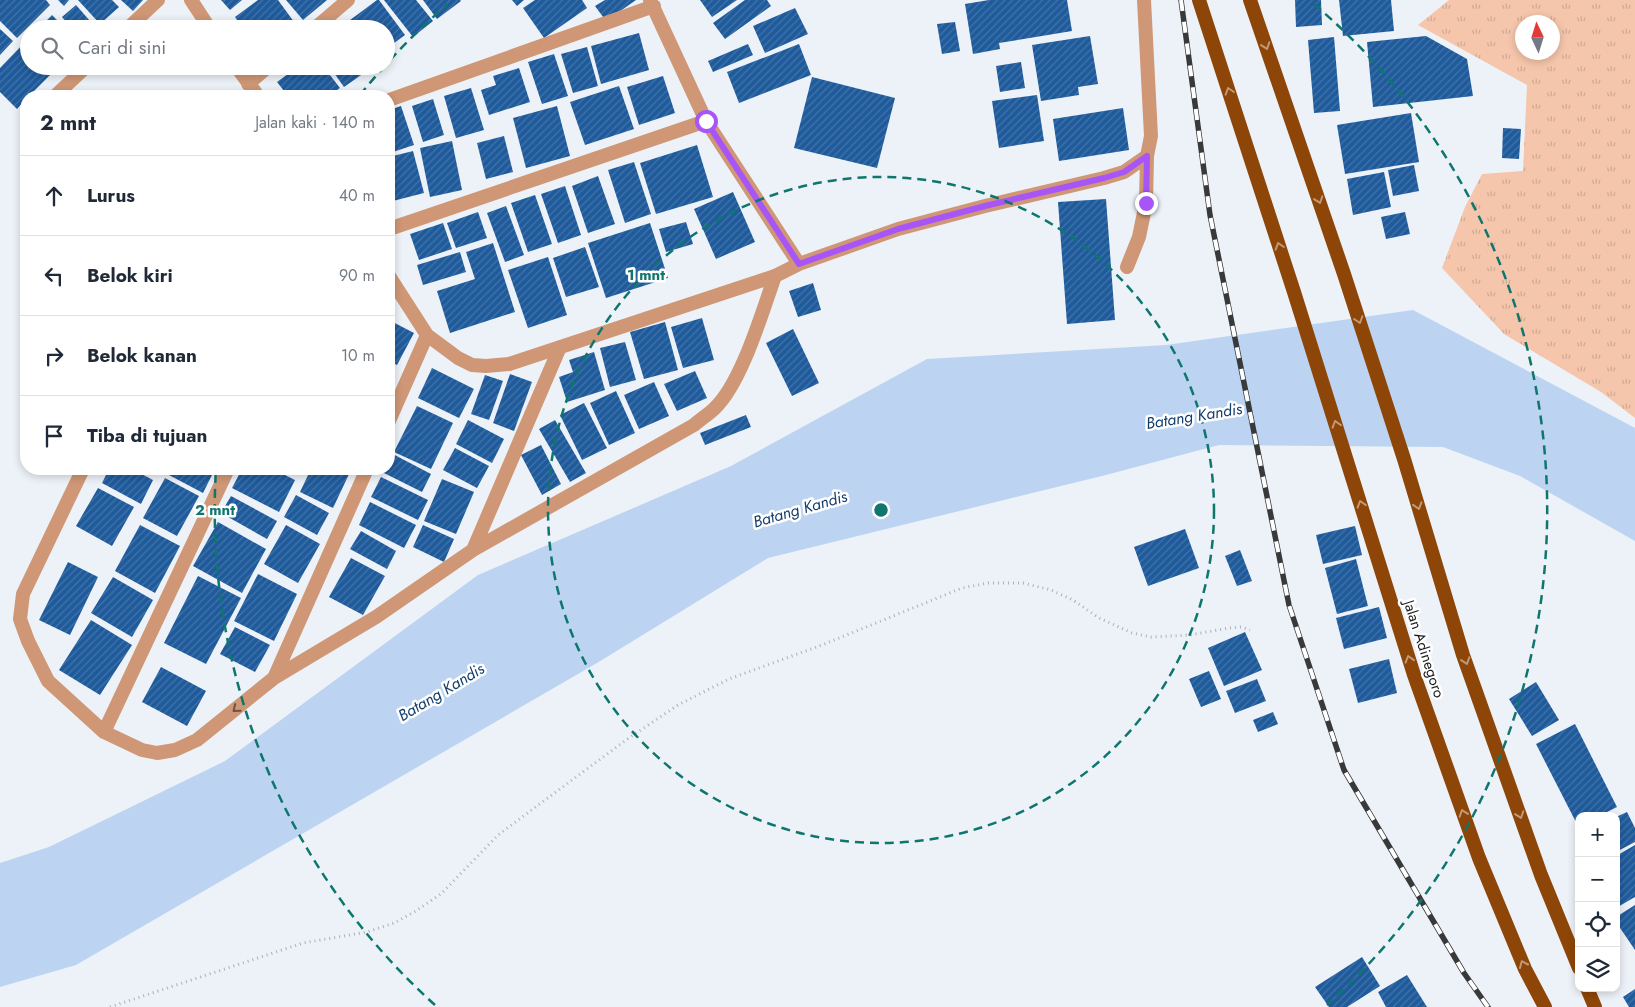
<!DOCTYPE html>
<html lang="id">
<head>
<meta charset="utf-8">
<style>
	:root { --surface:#fff; --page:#f2f2f3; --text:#1f2937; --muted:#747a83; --line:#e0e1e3 }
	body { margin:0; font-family:Jost,sans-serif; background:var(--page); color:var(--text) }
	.controls { position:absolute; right:15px; bottom:15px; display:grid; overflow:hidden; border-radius:10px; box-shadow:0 2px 8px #0003 }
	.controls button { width:45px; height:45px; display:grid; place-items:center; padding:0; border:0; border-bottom:1px solid var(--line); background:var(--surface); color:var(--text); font:25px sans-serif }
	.compass { position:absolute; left:1515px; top:15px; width:45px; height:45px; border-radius:50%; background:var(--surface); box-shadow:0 2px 8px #0003; rotate:356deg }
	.stop { position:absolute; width:15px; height:15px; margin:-11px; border:4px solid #a855f7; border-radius:50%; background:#fff }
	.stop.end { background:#a855f7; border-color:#fff; box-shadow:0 1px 5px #0008 }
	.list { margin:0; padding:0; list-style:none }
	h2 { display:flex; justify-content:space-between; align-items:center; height:65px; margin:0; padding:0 20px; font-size:21px }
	h2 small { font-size:16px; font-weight:400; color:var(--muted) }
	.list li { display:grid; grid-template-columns:32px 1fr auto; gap:15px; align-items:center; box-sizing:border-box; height:80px; padding:0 20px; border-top:1px solid var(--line) }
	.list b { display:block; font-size:19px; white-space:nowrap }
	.list em { font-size:16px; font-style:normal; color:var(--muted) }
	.icon { flex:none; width:28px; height:28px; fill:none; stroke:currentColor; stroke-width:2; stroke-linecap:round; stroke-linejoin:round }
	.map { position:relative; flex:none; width:1635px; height:1007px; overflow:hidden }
	.search { position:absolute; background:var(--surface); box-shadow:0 2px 8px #0003; left:20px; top:20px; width:375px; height:55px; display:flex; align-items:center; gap:12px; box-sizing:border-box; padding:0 18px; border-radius:28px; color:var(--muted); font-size:19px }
	.panel { position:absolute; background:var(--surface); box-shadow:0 2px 8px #0003; left:20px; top:90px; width:375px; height:385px; border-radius:20px }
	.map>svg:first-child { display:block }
	.grass { fill:url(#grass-tufts); fill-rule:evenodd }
	.water { fill:#bcd4f2 }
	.building { fill:url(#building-hatch) }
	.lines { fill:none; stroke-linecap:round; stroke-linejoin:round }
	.path { stroke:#adb1b5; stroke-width:3; stroke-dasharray:1 4; stroke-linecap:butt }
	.minor { stroke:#cf9775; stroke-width:14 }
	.trunk { stroke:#8e4508; stroke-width:14 }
	.rail-casing { stroke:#37393b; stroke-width:5.5 }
	.rail { stroke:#fff; stroke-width:4; stroke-dasharray:11; stroke-linecap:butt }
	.oneway { stroke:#c19977 }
	.oneway2 { stroke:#6b5345 }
	.route { stroke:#a855f7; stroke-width:6 }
	.ring { fill:none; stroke:#0f766e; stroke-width:2.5; stroke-dasharray:9 6 }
	.labels { text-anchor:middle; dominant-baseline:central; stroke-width:5; stroke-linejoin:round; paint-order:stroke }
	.street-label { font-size:15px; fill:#1a1b1d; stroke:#fff }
	.water-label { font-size:16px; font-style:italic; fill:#133d6b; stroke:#fff }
	.centre { fill:#0f766e; stroke:#fff; stroke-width:2.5 }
	.ring-label { font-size:15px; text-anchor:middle; font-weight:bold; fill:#0f766e; stroke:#fff; stroke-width:5; stroke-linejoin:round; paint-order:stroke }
</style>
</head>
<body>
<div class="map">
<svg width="1635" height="1007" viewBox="0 0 1635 1007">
	<defs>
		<pattern id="grass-tufts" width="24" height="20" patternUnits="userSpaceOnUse" patternTransform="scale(1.25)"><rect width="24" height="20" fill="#f5c6ab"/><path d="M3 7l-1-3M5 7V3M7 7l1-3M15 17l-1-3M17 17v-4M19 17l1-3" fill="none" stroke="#d1aa93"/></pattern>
		<pattern id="building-hatch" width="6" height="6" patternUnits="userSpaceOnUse" patternTransform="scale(1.25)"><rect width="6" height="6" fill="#1e5b9d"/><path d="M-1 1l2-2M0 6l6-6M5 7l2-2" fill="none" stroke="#4573a4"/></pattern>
	</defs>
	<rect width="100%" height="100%" fill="#edf2f8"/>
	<path class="grass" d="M 1449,0 L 1635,0 L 1635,418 L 1601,392 L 1504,334 L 1442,268 L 1465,207 L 1482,174 L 1523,171 L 1527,85 L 1418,25 ZM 1522,22 L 1552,22 L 1552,52 L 1522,52 Z"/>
	<path class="water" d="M 1413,310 L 1635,428 L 1635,541 L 1520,476 L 1443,447 L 1219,445 L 1102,476 L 768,558 L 597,663 L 76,965 L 0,987 L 0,863 L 49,847 L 225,761 L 478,575 L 731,466 L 927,359 L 1166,345 Z"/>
	<path class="building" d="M 0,0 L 46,0 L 50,5 L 17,38 L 0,21 Z
		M 58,0 L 69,0 L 64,6 Z
		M 78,0 L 112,0 L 119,7 L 100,24 Z
		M 121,0 L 143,0 L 133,11 Z
		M 221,0 L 242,0 L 230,10 Z
		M 258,0 L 278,0 L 297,26 L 294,29 L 243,29 L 235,17 Z
		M 286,0 L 327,0 L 303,20 Z
		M 377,0 L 379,0 L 405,35 L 386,49 L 386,29 L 338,29 Z
		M 384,0 L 416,0 L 433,21 L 413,37 Z
		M 423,0 L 460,0 L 461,1 L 437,19 Z
		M 512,0 L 524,0 L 517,6 Z
		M 535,0 L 582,0 L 587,8 L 544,38 L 523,8 Z
		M 605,0 L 636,0 L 606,21 L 595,6 Z
		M 700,0 L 737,0 L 712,17 Z
		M 745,0 L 767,0 L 771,6 L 725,39 L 713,23 Z
		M 989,0 L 1067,0 L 1072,31 L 999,43 L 1000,49 L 973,54 L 965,4 Z
		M 1295,0 L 1321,0 L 1322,25 L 1296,27 Z
		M 1339,0 L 1391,0 L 1394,31 L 1343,36 Z
		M 76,5 L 97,29 L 72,29 L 62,17 Z
		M 795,8 L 808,34 L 765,53 L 753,26 Z
		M 52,15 L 66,29 L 38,29 Z
		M 955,22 L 960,51 L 942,54 L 937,24 Z
		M 0,29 L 13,41 L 0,55 Z
		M 639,33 L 649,70 L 601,84 L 591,46 Z
		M 1090,36 L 1098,84 L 1078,87 L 1079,95 L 1041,101 L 1032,45 Z
		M 1426,36 L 1467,59 L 1473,96 L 1373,107 L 1367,42 Z
		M 1334,37 L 1340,111 L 1314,113 L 1308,40 Z
		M 24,43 L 29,47 L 29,66 L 49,66 L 54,71 L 29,96 L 26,96 L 26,99 L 17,109 L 0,92 L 0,68 Z
		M 748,44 L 753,55 L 713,72 L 708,61 Z
		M 799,44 L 811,75 L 739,103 L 727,72 Z
		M 587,47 L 598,86 L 573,93 L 561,54 Z
		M 554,54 L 568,96 L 542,104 L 528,62 Z
		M 1021,62 L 1025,88 L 1000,92 L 996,66 Z
		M 62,66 L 72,66 L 67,71 Z
		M 299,66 L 323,66 L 340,88 L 329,96 L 288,96 L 277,82 Z
		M 329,66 L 359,66 L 364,73 L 344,87 Z
		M 519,68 L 530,102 L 489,115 L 481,90 L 496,85 L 493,76 Z
		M 663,76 L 675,113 L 639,125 L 627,87 Z
		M 812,77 L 895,98 L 877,168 L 794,148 Z
		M 619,86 L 634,129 L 585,145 L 570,102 Z
		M 471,88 L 484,130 L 456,138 L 444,96 Z
		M 1037,95 L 1044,141 L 999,148 L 992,101 Z
		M 433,99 L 444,135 L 423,142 L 412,106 Z
		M 401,106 L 414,145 L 393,152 L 389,138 L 389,110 Z
		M 557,106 L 570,156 L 526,168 L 513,118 Z
		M 1123,108 L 1129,150 L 1059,161 L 1053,119 Z
		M 1411,113 L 1419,162 L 1345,174 L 1337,125 Z
		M 1503,128 L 1521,129 L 1519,159 L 1502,158 Z
		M 504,136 L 513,172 L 486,179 L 477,143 Z
		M 452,141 L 462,190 L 430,197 L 420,148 Z
		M 697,145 L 713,197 L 656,214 L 640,163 Z
		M 413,151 L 424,193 L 389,202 L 389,157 Z
		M 634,162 L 651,214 L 625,223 L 608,170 Z
		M 1414,165 L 1419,191 L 1393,196 L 1388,170 Z
		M 1384,172 L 1391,207 L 1353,215 L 1347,179 Z
		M 598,176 L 615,224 L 588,233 L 572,186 Z
		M 565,186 L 581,235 L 558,243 L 541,194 Z
		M 733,192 L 755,242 L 716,259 L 694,209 Z
		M 535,195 L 552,244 L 528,252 L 511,203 Z
		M 1106,199 L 1115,320 L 1067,324 L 1058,202 Z
		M 506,206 L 524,255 L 505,262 L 487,213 Z
		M 478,212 L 487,238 L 456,248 L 447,223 Z
		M 1405,212 L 1410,234 L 1386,239 L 1381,217 Z
		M 686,222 L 693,244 L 666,252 L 659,229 Z
		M 443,223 L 452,249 L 419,260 L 410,234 Z
		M 650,223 L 668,278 L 606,298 L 588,243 Z
		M 493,243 L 515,312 L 450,333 L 437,291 L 475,279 L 466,252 Z
		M 585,247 L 599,287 L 566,297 L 553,258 Z
		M 460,252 L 466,272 L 423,285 L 417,265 Z
		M 548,257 L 567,315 L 528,328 L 508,270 Z
		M 813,283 L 821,310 L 798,317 L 789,291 Z
		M 389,285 L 395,289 L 389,301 Z
		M 702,318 L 714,360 L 683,368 L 671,327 Z
		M 389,320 L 414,333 L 397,365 L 389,361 Z
		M 665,322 L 678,370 L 644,379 L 630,332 Z
		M 793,329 L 819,383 L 792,396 L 766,343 Z
		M 625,342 L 636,380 L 610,387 L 600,348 Z
		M 594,352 L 605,390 L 567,402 L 559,377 L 573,372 L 569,360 Z
		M 389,365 L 393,367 L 389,377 Z
		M 432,368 L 474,389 L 459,418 L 418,398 Z
		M 695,371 L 707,398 L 677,411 L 664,384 Z
		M 510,374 L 532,382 L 514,431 L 493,423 Z
		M 485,375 L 503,381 L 489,420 L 471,414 Z
		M 654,382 L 669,416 L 639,429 L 624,395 Z
		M 616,391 L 635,433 L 609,445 L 590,403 Z
		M 584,403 L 607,448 L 582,460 L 560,415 Z
		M 417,406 L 453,423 L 431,469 L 394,452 Z
		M 746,415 L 751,427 L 705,445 L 700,433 Z
		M 468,420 L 504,439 L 492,463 L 456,444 Z
		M 555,420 L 586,473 L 570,482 L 539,429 Z
		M 541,445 L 561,484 L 542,495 L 521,455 Z
		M 455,448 L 489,466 L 477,488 L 443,470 Z
		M 389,452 L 431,474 L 422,492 L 376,469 L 389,469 Z
		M 109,469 L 132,469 L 153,480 L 141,504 L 102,483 Z
		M 150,469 L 163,469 L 161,474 Z
		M 170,469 L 210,469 L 214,471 L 203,493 L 167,474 Z
		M 242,469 L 273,469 L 295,480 L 279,512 L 232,488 Z
		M 311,469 L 343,469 L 350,472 L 333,508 L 300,492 Z
		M 381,477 L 428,500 L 418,520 L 371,497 Z
		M 165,478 L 199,496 L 177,536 L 143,518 Z
		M 442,479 L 474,492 L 456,534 L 424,521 Z
		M 98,488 L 134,507 L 112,546 L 76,526 Z
		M 296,495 L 329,513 L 317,535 L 284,517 Z
		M 231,496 L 277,521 L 267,539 L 221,513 Z
		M 370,502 L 416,525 L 404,548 L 359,525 Z
		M 218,522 L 266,549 L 242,593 L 193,566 Z
		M 140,525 L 180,546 L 155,593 L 115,571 Z
		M 286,525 L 320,544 L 298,583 L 264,564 Z
		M 423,525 L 454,539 L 444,562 L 413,547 Z
		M 1355,526 L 1362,555 L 1323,564 L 1316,535 Z
		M 1185,529 L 1199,568 L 1148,586 L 1134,547 Z
		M 361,531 L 396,551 L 387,569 L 350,549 Z
		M 1240,550 L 1252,581 L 1237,586 L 1225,556 Z
		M 351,558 L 385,576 L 363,615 L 329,597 Z
		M 1356,559 L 1368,606 L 1337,614 L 1325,568 Z
		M 68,562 L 98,577 L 70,635 L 39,620 Z
		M 258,574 L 297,594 L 274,641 L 234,621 Z
		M 198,576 L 241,598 L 206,664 L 164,643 Z
		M 113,577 L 153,600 L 132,637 L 91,613 Z
		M 1379,607 L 1387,638 L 1344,649 L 1336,618 Z
		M 91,620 L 132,645 L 100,695 L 59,670 Z
		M 235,627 L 270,645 L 255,672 L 220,654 Z
		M 1245,632 L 1262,670 L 1224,686 L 1208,648 Z
		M 1389,659 L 1397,693 L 1358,703 L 1349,669 Z
		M 161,667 L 206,691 L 187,726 L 142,702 Z
		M 1209,671 L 1221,699 L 1201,707 L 1189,679 Z
		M 1257,679 L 1266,701 L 1235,713 L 1226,691 Z
		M 1536,682 L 1559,720 L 1532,736 L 1509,699 Z
		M 1273,712 L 1278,724 L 1258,732 L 1253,720 Z
		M 1575,724 L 1617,807 L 1599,816 L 1579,816 L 1579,828 L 1536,744 Z
		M 1627,812 L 1635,828 L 1635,842 L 1616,852 L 1616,817 Z
		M 1635,845 L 1635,897 L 1616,908 L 1616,856 Z
		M 1635,905 L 1635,950 L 1616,922 L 1616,917 Z
		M 1362,957 L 1380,986 L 1347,1007 L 1329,1007 L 1315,987 Z
		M 1407,975 L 1427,1007 L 1386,1007 L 1378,992 Z
		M 1635,989 L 1635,1007 L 1629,1007 L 1623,997 Z"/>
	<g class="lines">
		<path class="path" d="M 110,1007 L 303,943 L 367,932 L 394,923 L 414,912 L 441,894 L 498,835 L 626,740 L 678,705 L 729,679 L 822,645 L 962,588 L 988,583 L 1023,583 L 1051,590 L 1073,600 L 1099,618 L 1132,633 L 1151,637 L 1190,635 L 1229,628 L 1241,627 L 1250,630"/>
		<path class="minor" d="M 191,0 L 210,29
			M 650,0 L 706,121 L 799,264
			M 127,29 L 158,0
			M 314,29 L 348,0
			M 236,66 L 258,96
			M 248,84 L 269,66
			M 55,96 L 87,66
			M 389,100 L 654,6
			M 389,229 L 706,121
			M 1127,267 L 1139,237 L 1146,203 L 1147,156
			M 389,276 L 427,335 L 458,358 L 472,365 L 486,366 L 509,364 L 775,276 L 799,264 L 898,229 L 985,206 L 1104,178 L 1124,172 L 1147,156 L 1151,136 L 1144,0
			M 389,421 L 427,335
			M 83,469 L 23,594 L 20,619 L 28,641 L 48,681 L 104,732 L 142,750 L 157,753 L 175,750 L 197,740 L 274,678 L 376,617 L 473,550 L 560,347
			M 473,550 L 694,425 C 701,419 709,414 715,408 C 742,382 762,312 775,276
			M 274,678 L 367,469
			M 104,732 L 228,469"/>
		<path class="trunk" d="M 1199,0 L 1294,292 L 1414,675 L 1479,858 L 1525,969 L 1545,1007
			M 1250,0 L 1344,274 L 1404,459 L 1463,655 L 1541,875 L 1579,968
			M 1587,988 L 1595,1007"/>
		<defs>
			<path id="rail" d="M 1181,0 L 1210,215 L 1289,605 L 1344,770 L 1464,973 L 1488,1007"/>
		</defs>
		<use href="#rail" class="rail-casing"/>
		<use href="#rail" class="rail"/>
	</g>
	<defs><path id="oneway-chevron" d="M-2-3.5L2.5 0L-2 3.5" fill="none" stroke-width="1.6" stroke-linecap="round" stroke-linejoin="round" transform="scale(1.25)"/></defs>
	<g class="oneway">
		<use href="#oneway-chevron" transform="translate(1266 46) rotate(71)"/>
		<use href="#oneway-chevron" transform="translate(1229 91) rotate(-108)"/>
		<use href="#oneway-chevron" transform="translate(1319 200) rotate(71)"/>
		<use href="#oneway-chevron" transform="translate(1279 246) rotate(-108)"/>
		<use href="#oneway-chevron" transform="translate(1359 320) rotate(72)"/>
		<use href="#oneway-chevron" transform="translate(1336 424) rotate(-107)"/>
		<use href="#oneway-chevron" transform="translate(1361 504) rotate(-107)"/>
		<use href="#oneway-chevron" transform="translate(1418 506) rotate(73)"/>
		<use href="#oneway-chevron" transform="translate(1409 659) rotate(-107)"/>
		<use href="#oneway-chevron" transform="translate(1466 661) rotate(71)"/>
		<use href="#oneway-chevron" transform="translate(1463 813) rotate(-109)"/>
		<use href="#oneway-chevron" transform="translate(1520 815) rotate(71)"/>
		<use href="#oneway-chevron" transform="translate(1523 964) rotate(-114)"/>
	</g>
	<use class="oneway2" href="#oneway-chevron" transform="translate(236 709) rotate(141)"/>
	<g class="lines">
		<path class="route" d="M 706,121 L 799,264 L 898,229 L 985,206 L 1104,178 L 1124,172 L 1147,156 L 1146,203"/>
	</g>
	<g class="ring">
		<circle cx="881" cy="510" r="333"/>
		<path d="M435 1005A666 666 0 0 1 216 469M360 95A666 666 0 0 1 382 69M390 60A666 666 0 0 1 448 4M1314 4A666 666 0 0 1 1327 1005"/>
	</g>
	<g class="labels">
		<g class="street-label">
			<text transform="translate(1424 649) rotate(72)">Jalan Adinegoro</text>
		</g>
		<g class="water-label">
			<text transform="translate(1194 416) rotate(-9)">Batang Kandis</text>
			<text transform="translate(800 509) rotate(-16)">Batang Kandis</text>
			<text transform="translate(441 692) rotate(-31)">Batang Kandis</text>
		</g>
	</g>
	<circle cx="881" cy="510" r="8" class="centre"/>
	<g class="ring-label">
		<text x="646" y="280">1 mnt</text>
		<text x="215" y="515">2 mnt</text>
	</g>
</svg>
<div class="controls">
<button>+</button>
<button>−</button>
<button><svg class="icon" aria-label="locate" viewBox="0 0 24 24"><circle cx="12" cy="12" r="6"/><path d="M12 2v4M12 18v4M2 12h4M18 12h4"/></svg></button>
<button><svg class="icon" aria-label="layers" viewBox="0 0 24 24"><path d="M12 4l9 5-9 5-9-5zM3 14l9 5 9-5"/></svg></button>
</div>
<svg class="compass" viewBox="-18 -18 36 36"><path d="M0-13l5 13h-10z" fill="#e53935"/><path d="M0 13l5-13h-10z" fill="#747a83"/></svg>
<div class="stop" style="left:706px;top:121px"></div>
<div class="stop end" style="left:1146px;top:203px"></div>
<div class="search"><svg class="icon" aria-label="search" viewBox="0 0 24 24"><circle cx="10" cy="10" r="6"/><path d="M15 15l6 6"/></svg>Cari di sini</div>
<section class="panel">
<h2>2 mnt<small>Jalan kaki · 140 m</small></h2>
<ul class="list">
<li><svg class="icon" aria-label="ahead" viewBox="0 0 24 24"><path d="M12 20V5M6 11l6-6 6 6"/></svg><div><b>Lurus</b></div><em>40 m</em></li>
<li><svg class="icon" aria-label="left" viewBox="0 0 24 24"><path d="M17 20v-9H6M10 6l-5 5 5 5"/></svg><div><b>Belok kiri</b></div><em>90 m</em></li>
<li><svg class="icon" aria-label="right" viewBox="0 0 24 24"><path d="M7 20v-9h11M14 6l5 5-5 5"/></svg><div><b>Belok kanan</b></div><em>10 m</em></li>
<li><svg class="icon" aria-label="arrive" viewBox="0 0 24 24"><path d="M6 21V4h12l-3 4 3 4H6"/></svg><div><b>Tiba di tujuan</b></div></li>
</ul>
</section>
</div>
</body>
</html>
